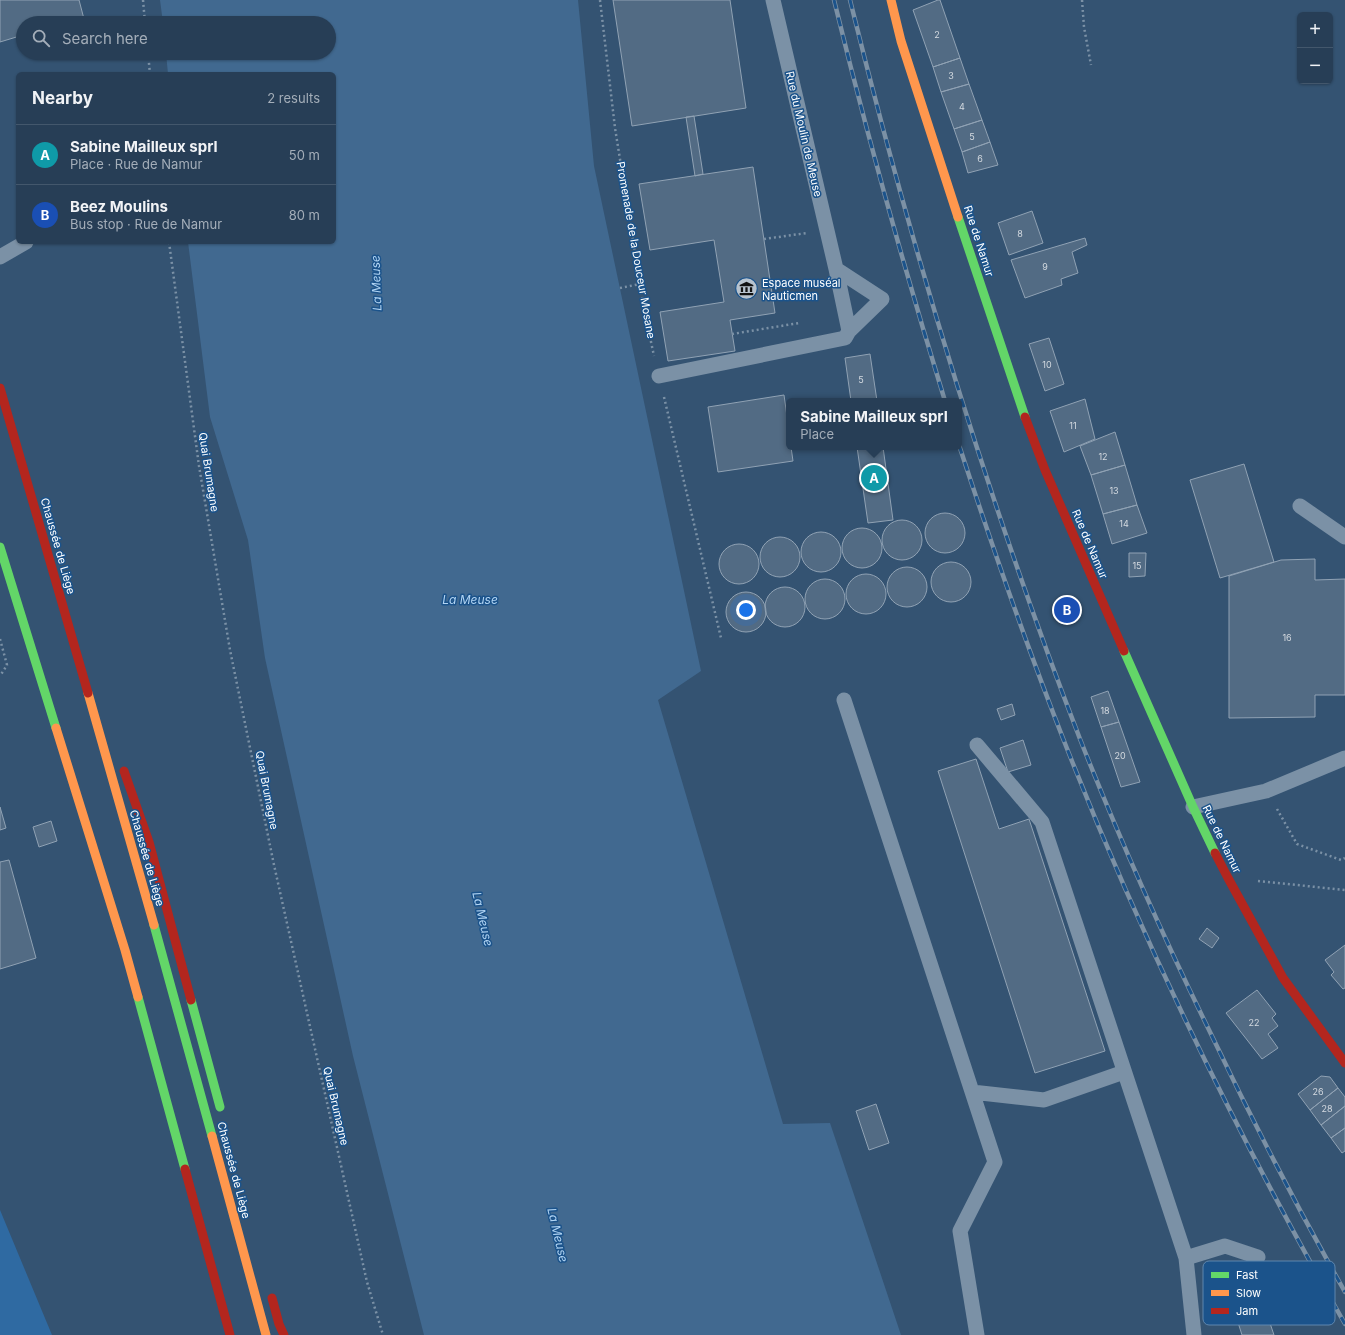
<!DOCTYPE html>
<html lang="en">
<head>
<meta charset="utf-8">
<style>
	:root { --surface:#273e56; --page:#2f455c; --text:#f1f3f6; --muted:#a4aeb9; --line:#43576c; --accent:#e69b98 }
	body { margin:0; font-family:Inter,sans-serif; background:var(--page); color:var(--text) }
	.controls { position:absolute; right:12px; top:12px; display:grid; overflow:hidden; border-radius:6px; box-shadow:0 1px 3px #0004 }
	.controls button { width:36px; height:36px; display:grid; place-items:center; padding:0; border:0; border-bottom:1px solid var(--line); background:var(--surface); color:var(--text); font:20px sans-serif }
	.you { position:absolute; left:746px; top:610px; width:14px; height:14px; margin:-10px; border:3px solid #fff; border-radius:50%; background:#1a73e8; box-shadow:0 0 0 6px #1a73e833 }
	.badge { display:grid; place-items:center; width:26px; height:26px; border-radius:50%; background:var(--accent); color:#fff; font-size:13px; font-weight:700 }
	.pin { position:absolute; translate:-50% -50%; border:2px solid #fff; box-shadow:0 1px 4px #0006 }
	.popup { position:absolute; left:786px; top:398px; width:176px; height:52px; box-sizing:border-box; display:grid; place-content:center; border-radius:6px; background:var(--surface); filter:drop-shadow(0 1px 3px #0005); font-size:13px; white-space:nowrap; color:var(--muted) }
	.popup b { font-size:15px; color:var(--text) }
	.popup::after { content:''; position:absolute; left:50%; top:100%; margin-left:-8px; border:8px solid transparent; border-top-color:var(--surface) }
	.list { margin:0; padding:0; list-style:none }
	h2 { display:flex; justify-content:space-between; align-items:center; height:52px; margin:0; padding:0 16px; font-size:17px }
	h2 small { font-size:13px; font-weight:400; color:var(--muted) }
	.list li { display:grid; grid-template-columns:26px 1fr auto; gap:12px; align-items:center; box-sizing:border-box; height:60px; padding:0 16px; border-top:1px solid var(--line) }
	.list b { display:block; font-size:15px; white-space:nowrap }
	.list p { margin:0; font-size:13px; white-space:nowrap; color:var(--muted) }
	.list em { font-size:13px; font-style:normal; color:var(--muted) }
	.icon { flex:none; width:22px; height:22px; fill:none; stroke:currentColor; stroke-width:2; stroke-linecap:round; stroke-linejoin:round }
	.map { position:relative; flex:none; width:1345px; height:1335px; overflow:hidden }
	.search { position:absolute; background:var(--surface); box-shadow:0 1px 3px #0004; left:16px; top:16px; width:320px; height:44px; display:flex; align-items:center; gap:10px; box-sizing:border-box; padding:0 14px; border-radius:22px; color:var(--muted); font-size:15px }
	.panel { position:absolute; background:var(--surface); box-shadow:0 1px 3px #0004; left:16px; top:72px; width:320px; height:172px; border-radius:6px }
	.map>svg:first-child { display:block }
	.green { fill:#2f6aa2 }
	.water { fill:#416990 }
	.building { fill:#526b84; stroke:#90a2b4 }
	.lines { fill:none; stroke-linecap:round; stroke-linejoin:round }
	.path { stroke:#7b91a6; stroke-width:2.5; stroke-dasharray:2 3; stroke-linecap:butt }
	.lane { stroke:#7b91a6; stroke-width:15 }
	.fast { stroke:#63d668; stroke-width:9 }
	.slow { stroke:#ff974d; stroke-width:9 }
	.jam { stroke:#b3261e; stroke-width:9 }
	.rail-casing { stroke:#7c91a5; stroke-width:4.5 }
	.rail { stroke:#1b538b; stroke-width:3; stroke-dasharray:9; stroke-linecap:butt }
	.labels { text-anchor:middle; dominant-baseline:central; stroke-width:3; stroke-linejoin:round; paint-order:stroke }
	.number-label { font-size:9px; fill:#d4dae0 }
	.street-label { font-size:11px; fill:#fff; stroke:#1b538b }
	.poi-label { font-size:11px; fill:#fff; stroke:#1b538b; text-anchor:start }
	.water-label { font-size:12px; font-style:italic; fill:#b2d5f4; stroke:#1b538b }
	.key { fill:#1b538b; stroke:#5f87ae; stroke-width:1 }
	.key-label { font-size:11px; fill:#fff }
</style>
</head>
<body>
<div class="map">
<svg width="1345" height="1335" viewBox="0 0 1345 1335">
	<rect width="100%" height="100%" fill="#345372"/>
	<path class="green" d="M 0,1210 L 52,1335 L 0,1335 Z"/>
	<path class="water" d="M 160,0 L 578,0 L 594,166 L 701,671 L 658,700 L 783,1124 L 830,1123 L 901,1335 L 424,1335 L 353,1056 L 265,658 L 248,540 L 210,417 L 188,242 L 334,242 L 334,74 L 168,74 L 166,53 L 329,53 L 329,23 L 163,23 Z"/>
	<path class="building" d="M 0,0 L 79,0 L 84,19 L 68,23 L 23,23 L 23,35 L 0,42 Z
		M 613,0 L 730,0 L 746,108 L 632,126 Z
		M 938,0 L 940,0 L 960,58 L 933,67 L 913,10 Z
		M 960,58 L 969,84 L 941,92 L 933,67 Z
		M 969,84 L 982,120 L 954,129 L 941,92 Z
		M 694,116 L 703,174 L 695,176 L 686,117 Z
		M 982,120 L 990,142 L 962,152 L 954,129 Z
		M 990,142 L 998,165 L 968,173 L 962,152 Z
		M 753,167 L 775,313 L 730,320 L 735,351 L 668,361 L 660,312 L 724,302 L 714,240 L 650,250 L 639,184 Z
		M 1032,211 L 1043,243 L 1009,255 L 998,223 Z
		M 1085,238 L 1087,245 L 1072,252 L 1078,273 L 1061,279 L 1062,285 L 1025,298 L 1011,260 Z
		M 1049,338 L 1064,384 L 1045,391 L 1029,344 Z
		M 870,354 L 877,401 L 851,401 L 845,358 Z
		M 784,395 L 789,431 L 789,447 L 791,447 L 793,461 L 718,472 L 708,407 Z
		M 1085,399 L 1095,439 L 1064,452 L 1050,411 Z
		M 1115,432 L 1125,465 L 1091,475 L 1080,446 Z
		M 857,447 L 883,447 L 893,520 L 868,523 Z
		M 1244,464 L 1274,562 L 1220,578 L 1190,480 Z
		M 1125,465 L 1137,505 L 1103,514 L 1091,475 Z
		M 1137,505 L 1147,533 L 1112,544 L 1103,514 Z
		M925 533a20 20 0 1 1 40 0a20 20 0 1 1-40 0Z
		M882 540a20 20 0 1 1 40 0a20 20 0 1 1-40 0Z
		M842 548a20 20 0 1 1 40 0a20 20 0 1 1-40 0Z
		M801 552a20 20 0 1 1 40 0a20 20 0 1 1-40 0Z
		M760 557a20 20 0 1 1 40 0a20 20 0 1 1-40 0Z
		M719 564a20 20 0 1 1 40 0a20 20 0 1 1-40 0Z
		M 1129,553 L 1146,553 L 1145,576 L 1129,577 Z
		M 1315,559 L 1315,580 L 1345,579 L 1345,695 L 1315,695 L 1315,717 L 1229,718 L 1229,576 L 1281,560 Z
		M931 582a20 20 0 1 1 40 0a20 20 0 1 1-40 0Z
		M887 587a20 20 0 1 1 40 0a20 20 0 1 1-40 0Z
		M846 594a20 20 0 1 1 40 0a20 20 0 1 1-40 0Z
		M805 599a20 20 0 1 1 40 0a20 20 0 1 1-40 0Z
		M765 607a20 20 0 1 1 40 0a20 20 0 1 1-40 0Z
		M726 612a20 20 0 1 1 40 0a20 20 0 1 1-40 0Z
		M 1108,691 L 1119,722 L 1101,727 L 1091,697 Z
		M 1012,704 L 1015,715 L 1001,720 L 997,709 Z
		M 1119,722 L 1140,782 L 1121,787 L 1101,727 Z
		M 1023,740 L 1031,765 L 1008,772 L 1000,748 Z
		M 976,759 L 999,829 L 1029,819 L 1105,1051 L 1035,1073 L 938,771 Z
		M 0,807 L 6,828 L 0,830 Z
		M 51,821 L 57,841 L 39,847 L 33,827 Z
		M 9,860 L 36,958 L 0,969 L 0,862 Z
		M 1207,928 L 1219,938 L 1212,948 L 1199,939 Z
		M 1345,945 L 1345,988 L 1343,989 L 1331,975 L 1334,972 L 1325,960 Z
		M 1257,990 L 1276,1014 L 1272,1018 L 1278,1026 L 1268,1034 L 1278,1048 L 1262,1059 L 1226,1013 Z
		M 1321,1076 L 1330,1077 L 1338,1088 L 1310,1110 L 1298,1094 Z
		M 1338,1088 L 1345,1097 L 1345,1106 L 1321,1125 L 1310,1110 Z
		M 876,1104 L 889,1143 L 869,1150 L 856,1111 Z
		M 1345,1106 L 1345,1128 L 1331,1138 L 1321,1125 Z
		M 1345,1128 L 1345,1151 L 1342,1153 L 1331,1138 Z
		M 1256,1282 L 1274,1335 L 1242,1335 L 1228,1291 Z"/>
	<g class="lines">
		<path class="path" d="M 143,0 L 145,23
			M 600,0 L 615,128 L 644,309 L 654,356
			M 1082,0 L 1084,27 L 1091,65
			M 148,53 L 150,74
			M 764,239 L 807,233
			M 169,242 L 199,466 L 230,650 L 274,865 L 367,1282 L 383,1335
			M 620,288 L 640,284
			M 732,334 L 799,323
			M 664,397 L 721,638
			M 0,639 L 7,665 L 0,676
			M 1277,809 L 1297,844 L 1341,860 L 1345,858
			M 1258,881 L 1345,890"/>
		<path class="lane" d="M 0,257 L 26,242
			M 836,269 L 849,331
			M 659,376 L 845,338 L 849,331 L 882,299 L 836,269 L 773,0
			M 1300,506 L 1345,537
			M 844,700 L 995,1162 L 960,1231 L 977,1335
			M 977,745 L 1042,822 L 1186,1258
			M 1193,807 L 1266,791 L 1345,758
			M 972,1092 L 1044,1100 L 1124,1072
			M 1194,1335 L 1186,1258 L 1225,1246 L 1258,1257"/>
		<path class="fast" d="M 958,217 L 1025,417
			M 0,547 L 56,728
			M 1124,651 L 1193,807 L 1215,853
			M 154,925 L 212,1136
			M 138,997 L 185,1169
			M 191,1000 L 220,1107"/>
		<path class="slow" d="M 891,0 L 901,41 L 958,217
			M 88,693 L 154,925
			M 56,728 L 125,950 L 138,997
			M 212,1136 L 266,1335"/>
		<path class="jam" d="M 0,388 L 88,693
			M 1025,417 L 1045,470 L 1124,651
			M 124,771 L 149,842 L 191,1000
			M 1215,853 L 1228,878 L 1283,978 L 1345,1063
			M 185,1169 L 230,1335
			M 272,1298 L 279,1324 L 284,1335"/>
		<defs>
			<path id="rail" d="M 834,0 C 867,135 904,268 945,401
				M 850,0 C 912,251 987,498 1080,739 C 1119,838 1163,936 1210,1032 C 1252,1120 1297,1207 1345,1292
				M 959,445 C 992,546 1027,647 1066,746 C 1144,945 1239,1138 1345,1324"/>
		</defs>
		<use href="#rail" class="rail-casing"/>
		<use href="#rail" class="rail"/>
	</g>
	<defs>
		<symbol id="museum-disc" viewBox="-11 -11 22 22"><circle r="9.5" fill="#b8c3ce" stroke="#1b538b"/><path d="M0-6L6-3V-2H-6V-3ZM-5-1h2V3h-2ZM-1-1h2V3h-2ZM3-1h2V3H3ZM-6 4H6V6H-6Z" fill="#111"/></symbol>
	</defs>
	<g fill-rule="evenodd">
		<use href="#museum-disc" x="734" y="276" width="25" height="25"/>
	</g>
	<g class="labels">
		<g class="number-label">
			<text x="937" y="34">2</text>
			<text x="951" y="75">3</text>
			<text x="962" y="106">4</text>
			<text x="972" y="136">5</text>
			<text x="980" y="158">6</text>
			<text x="1020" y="233">8</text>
			<text x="1045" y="266">9</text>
			<text x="1047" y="364">10</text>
			<text x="861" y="379">5</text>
			<text x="1073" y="425">11</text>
			<text x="1103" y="456">12</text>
			<text x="1114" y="490">13</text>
			<text x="1124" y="523">14</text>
			<text x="1137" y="565">15</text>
			<text x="1287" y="637">16</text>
			<text x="1105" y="710">18</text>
			<text x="1120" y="755">20</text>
			<text x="1254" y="1022">22</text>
			<text x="1318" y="1091">26</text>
			<text x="1327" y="1108">28</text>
		</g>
		<g class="street-label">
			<text transform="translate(804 134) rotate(77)">Rue du Moulin de Meuse</text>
			<text transform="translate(979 241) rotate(72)">Rue de Namur</text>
			<text transform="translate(636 250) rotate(80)">Promenade de la Douceur Mosane</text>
			<text transform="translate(209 472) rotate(81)">Quai Brumagne</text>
			<text transform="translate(1090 544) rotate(67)">Rue de Namur</text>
			<text transform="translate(58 546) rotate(74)">Chaussée de Liège</text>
			<text transform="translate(267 790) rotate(79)">Quai Brumagne</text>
			<text transform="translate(1222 839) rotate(64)">Rue de Namur</text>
			<text transform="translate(147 858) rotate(74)">Chaussée de Liège</text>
			<text transform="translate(336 1106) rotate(77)">Quai Brumagne</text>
			<text transform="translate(234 1170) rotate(75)">Chaussée de Liège</text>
		</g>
		<g class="poi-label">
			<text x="762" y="283">Espace muséal<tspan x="762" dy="13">Nauticmen</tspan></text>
		</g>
		<g class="water-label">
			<text transform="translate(376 283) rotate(-92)">La Meuse</text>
			<text x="470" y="599">La Meuse</text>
			<text transform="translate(483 919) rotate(77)">La Meuse</text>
			<text transform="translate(558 1235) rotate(77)">La Meuse</text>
		</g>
	</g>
	<rect x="1203" y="1261" width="132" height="64" rx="6" class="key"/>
	<rect x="1211" y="1272" width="18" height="6" fill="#63d668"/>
	<rect x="1211" y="1290" width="18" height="6" fill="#ff974d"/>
	<rect x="1211" y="1308" width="18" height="6" fill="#b3261e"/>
	<g class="key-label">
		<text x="1236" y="1279">Fast</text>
		<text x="1236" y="1297">Slow</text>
		<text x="1236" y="1315">Jam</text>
	</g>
</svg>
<div class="controls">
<button>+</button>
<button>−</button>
</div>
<div class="you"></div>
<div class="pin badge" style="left:874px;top:478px;background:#0f9aa8">A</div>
<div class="popup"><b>Sabine Mailleux sprl</b>Place</div>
<div class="pin badge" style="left:1067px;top:610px;background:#1a4fb4">B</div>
<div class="search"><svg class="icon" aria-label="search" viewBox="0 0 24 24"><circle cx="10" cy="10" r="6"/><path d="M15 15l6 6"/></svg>Search here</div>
<section class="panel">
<h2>Nearby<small>2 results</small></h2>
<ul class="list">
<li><span class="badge" style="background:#0f9aa8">A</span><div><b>Sabine Mailleux sprl</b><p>Place · Rue de Namur</p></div><em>50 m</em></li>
<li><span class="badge" style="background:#1a4fb4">B</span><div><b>Beez Moulins</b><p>Bus stop · Rue de Namur</p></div><em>80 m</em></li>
</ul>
</section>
</div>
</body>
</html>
